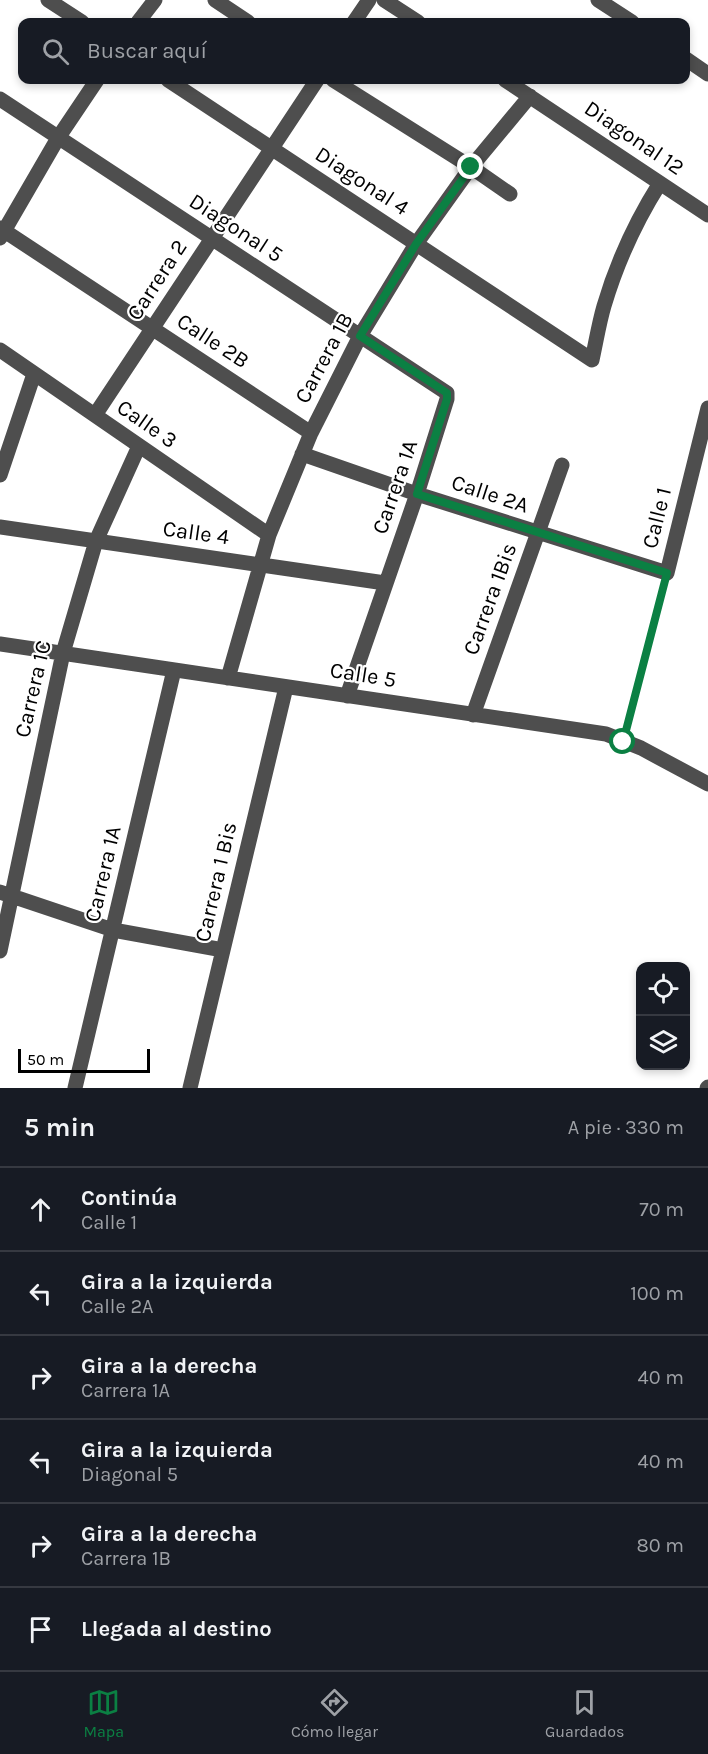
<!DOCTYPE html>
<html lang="es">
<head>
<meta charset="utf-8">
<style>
	:root { --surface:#171b24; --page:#242831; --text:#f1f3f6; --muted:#9ea1a6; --line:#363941; --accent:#0b8043 }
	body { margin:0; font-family:Karla,sans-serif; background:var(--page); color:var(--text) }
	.controls { position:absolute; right:18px; bottom:18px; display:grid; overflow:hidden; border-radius:12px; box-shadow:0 3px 9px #0003 }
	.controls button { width:54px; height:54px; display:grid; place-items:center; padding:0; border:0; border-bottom:2px solid var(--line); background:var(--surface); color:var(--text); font:30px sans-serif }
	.scale { position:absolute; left:18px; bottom:15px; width:132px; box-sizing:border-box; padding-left:6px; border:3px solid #000; border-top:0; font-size:16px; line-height:21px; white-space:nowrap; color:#000; -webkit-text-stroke:4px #fff; paint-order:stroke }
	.stop { position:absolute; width:18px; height:18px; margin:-14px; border:4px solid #0b8043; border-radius:50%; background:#fff }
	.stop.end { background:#0b8043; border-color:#fff; box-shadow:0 2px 6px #0008 }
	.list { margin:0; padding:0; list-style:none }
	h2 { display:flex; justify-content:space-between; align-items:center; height:78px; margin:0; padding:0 24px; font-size:26px }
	h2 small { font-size:20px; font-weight:400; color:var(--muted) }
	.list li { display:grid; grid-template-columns:39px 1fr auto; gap:18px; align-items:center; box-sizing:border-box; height:84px; padding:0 24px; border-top:2px solid var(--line) }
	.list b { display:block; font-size:22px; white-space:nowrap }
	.list p { margin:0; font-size:20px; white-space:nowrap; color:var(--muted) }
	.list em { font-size:20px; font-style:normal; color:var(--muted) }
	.icon { flex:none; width:33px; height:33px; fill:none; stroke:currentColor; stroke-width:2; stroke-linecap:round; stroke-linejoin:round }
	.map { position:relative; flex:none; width:708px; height:1088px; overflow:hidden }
	.search { position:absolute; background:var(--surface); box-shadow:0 3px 9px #0003; left:18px; right:18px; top:18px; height:66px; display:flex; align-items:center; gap:15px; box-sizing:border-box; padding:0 21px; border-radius:12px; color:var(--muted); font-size:22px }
	.sheet { height:582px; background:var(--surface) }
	nav { display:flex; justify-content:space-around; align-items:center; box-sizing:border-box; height:84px; border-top:2px solid var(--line); background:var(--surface); font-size:16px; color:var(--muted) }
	nav a { display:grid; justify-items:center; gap:3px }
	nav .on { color:var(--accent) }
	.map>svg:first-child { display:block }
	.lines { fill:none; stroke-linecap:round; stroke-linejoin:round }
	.path { stroke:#707070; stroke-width:3; stroke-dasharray:1.5 3; stroke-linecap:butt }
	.minor { stroke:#4e4e4e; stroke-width:15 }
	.route { stroke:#0b8043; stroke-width:8 }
	.labels { text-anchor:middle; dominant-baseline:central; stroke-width:4.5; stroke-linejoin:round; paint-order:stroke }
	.street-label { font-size:22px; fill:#000; stroke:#fff }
</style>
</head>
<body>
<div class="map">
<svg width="708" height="1088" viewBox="0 0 708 1088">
	<rect width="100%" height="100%" fill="#fff"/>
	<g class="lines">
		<path class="path" d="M 627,726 L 663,587"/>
		<path class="minor" d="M 48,0 L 82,22
			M 215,0 L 248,22
			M 384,0 L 418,22
			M 598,0 L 632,22
			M 138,22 L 155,0
			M 354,22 L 369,0
			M 686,59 L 708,74
			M 168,80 L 592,360 C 596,342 599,323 604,306 C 617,262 636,221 660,183
			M 333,80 L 471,167 L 510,194
			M 505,80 L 708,215
			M 0,99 L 447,393 L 447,399 L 417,494 L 347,696
			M 0,228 L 311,433
			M 0,238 L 58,138 L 97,80
			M 0,350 L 269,535
			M 95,415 L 317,80
			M 302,454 L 417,494 L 667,573 L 708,408
			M 0,475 L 34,374
			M 0,527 L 385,583
			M 0,644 L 606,734 L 641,748 L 708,784
			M 228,678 L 269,535 L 311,433 L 360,336 L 416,244 L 471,167 L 530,96
			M 473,715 L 562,465
			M 0,892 L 113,930 L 223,950
			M 0,951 L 63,653 L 96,541 L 139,446
			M 75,1088 L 174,670
			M 190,1088 L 286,687
			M 707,1088 L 708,1087"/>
	</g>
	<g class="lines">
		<path class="route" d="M 471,167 L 416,244 L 360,336 L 447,393 L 447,399 L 417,494 L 667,573 L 623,742"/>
	</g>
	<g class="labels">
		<g class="street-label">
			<text transform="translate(634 138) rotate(34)">Diagonal 12</text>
			<text transform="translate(362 181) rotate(33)">Diagonal 4</text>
			<text transform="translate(236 228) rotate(33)">Diagonal 5</text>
			<text transform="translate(157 280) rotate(-57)">Carrera 2</text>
			<text transform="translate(213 341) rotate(33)">Calle 2B</text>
			<text transform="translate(324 358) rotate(-62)">Carrera 1B</text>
			<text transform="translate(147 424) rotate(35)">Calle 3</text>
			<text transform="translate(395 487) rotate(-71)">Carrera 1A</text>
			<text transform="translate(490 494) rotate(18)">Calle 2A</text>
			<text transform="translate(657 518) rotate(-76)">Calle 1</text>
			<text transform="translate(196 533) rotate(8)">Calle 4</text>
			<text transform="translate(490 599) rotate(-70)">Carrera 1Bis</text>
			<text transform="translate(363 675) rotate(9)">Calle 5</text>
			<text transform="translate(33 689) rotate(-77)">Carrera 1C</text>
			<text transform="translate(103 874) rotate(-77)">Carrera 1A</text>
			<text transform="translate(216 882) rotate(-77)">Carrera 1 Bis</text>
		</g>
	</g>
</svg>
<div class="controls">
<button><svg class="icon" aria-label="locate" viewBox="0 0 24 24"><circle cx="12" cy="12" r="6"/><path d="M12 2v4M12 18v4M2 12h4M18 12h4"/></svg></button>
<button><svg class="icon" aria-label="layers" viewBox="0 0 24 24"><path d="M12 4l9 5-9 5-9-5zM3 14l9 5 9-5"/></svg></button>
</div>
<div class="scale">50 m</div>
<div class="stop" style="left:623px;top:742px"></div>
<div class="stop end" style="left:471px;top:167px"></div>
<div class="search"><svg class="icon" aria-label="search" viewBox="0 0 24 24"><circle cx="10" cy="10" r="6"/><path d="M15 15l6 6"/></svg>Buscar aquí</div>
</div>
<section class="sheet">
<h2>5 min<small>A pie · 330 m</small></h2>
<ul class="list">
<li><svg class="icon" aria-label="ahead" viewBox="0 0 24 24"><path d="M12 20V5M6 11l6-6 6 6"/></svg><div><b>Continúa</b><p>Calle 1</p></div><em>70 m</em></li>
<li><svg class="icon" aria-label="left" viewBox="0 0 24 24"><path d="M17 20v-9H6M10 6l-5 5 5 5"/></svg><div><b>Gira a la izquierda</b><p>Calle 2A</p></div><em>100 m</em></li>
<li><svg class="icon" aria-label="right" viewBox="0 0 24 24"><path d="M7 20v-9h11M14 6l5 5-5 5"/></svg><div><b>Gira a la derecha</b><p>Carrera 1A</p></div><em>40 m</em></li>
<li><svg class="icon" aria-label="left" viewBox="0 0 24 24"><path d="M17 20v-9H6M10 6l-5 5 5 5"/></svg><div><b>Gira a la izquierda</b><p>Diagonal 5</p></div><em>40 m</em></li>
<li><svg class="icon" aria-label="right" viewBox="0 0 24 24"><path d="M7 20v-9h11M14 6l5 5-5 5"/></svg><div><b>Gira a la derecha</b><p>Carrera 1B</p></div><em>80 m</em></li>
<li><svg class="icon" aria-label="arrive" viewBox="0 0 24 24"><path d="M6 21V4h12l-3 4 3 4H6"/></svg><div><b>Llegada al destino</b></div></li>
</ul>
</section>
<nav>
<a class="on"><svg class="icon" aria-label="map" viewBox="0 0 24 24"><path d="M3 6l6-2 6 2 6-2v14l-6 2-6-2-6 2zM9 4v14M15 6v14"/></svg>Mapa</a>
<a><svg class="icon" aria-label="directions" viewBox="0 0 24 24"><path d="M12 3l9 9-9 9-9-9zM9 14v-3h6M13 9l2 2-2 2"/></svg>Cómo llegar</a>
<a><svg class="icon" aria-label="saved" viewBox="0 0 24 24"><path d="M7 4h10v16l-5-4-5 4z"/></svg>Guardados</a>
</nav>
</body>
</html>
